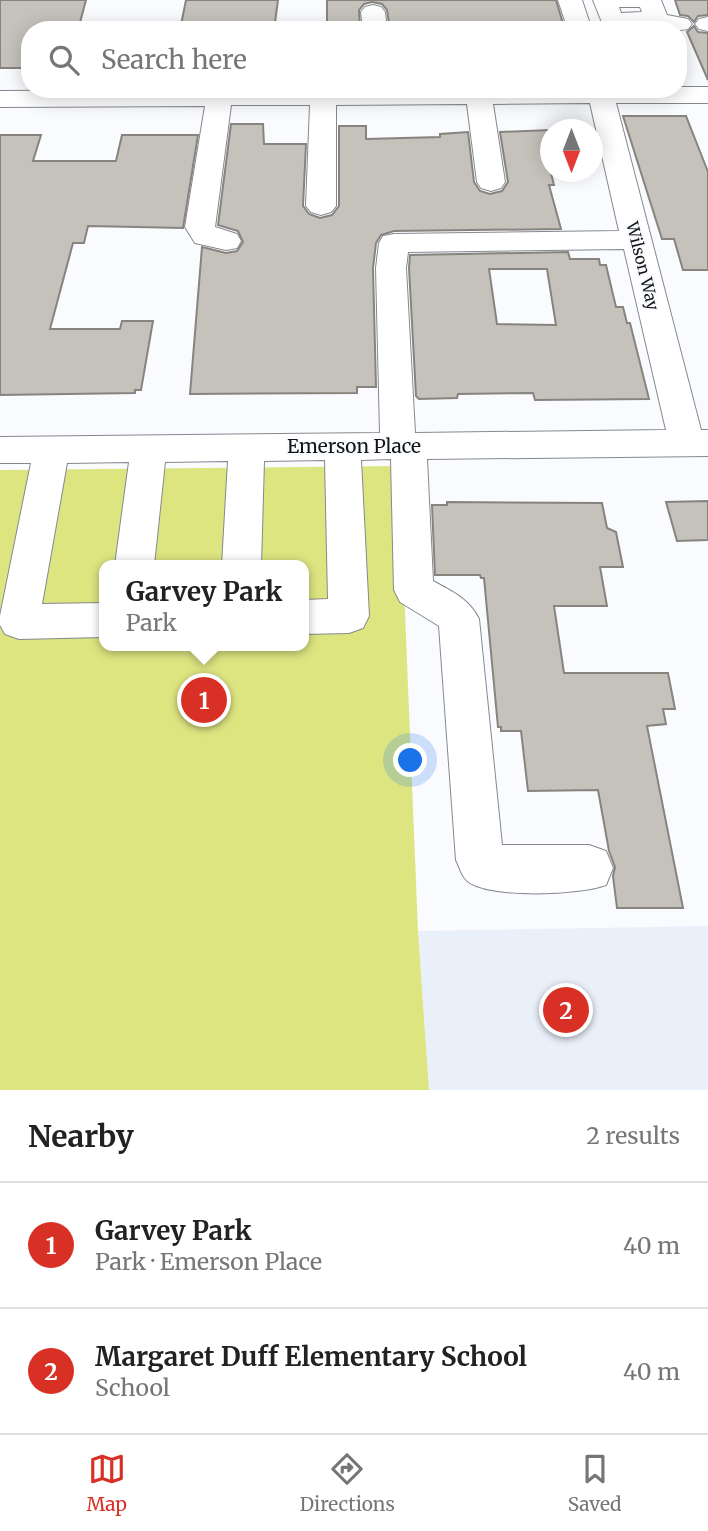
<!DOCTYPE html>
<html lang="en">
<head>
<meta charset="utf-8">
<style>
	:root { --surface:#fff; --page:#f6f6f6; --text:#222; --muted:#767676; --line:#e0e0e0; --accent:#d93025 }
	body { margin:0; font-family:Merriweather,serif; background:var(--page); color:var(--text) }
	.compass { position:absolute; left:540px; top:119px; width:63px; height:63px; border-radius:50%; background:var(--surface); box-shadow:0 4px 18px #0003; rotate:180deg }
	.you { position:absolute; left:411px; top:761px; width:24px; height:24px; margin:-18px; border:5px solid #fff; border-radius:50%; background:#1a73e8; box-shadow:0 0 0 10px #1a73e833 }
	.badge { display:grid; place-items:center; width:46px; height:46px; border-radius:50%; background:var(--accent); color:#fff; font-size:23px; font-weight:700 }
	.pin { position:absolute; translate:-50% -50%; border:4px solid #fff; box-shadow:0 2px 7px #0006 }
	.popup { position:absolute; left:99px; top:560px; width:210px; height:91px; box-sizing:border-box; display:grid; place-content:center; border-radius:14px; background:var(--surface); filter:drop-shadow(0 2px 5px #0005); font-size:23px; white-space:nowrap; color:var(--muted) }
	.popup b { font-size:26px; color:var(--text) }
	.popup::after { content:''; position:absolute; left:50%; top:100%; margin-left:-14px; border:14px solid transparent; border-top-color:var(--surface) }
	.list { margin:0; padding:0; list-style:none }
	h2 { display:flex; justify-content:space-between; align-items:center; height:91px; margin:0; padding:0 28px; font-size:30px }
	h2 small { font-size:23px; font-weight:400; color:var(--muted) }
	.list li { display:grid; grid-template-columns:46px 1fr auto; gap:21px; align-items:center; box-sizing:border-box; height:126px; padding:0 28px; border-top:2px solid var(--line) }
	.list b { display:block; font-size:26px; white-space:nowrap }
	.list p { margin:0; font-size:23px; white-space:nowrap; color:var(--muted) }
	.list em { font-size:23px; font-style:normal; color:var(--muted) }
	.icon { flex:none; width:38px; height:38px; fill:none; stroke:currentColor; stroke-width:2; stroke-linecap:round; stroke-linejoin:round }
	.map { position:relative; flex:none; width:708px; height:1090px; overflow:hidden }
	.search { position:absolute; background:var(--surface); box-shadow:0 4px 18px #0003; left:21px; right:21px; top:21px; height:77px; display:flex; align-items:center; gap:18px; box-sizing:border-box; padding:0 24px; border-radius:28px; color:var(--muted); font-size:26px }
	.sheet { height:343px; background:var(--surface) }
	nav { display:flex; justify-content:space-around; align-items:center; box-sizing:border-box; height:98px; border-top:2px solid var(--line); background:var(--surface); font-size:19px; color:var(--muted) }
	nav a { display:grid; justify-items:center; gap:4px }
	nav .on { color:var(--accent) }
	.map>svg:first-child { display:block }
	.built { fill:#eaf0fa }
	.green { fill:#dde581; fill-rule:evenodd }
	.building { fill:#c5c1bb; stroke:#87847f; stroke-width:2; fill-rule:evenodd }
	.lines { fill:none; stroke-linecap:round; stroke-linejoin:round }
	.minor-casing { stroke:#85898e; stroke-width:2 }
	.minor { fill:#fff; fill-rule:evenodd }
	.labels { text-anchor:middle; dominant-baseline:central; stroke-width:5; stroke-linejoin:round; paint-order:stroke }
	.far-street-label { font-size:16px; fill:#131416; stroke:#f9fbff }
	.street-label { font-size:19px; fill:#131416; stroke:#f9fbff }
</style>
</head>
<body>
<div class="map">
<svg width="708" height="1090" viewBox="0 0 708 1090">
	<rect width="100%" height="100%" fill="#f9fbff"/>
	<path class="built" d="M 708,926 L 708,1090 L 429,1090 L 418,931 Z"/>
	<path class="green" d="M 399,466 L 418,931 L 429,1090 L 0,1090 L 0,470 ZM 104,565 L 304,565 L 304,646 L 104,646 Z"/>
	<path class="building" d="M 0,0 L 86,0 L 78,30 L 30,30 L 30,68 L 0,68 Z
		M 186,0 L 278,0 L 274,30 L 180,30 Z
		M 327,0 L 556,0 L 564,27 L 390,30 L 387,10 L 382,4 L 372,2 L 364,4 L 359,10 L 360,30 L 327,30 Z
		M 675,0 L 708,0 L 708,15 L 698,16 L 694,22 L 688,16 L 680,15 Z
		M 694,26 L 698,32 L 708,33 L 708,80 L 687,32 Z
		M 623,116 L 686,116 L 708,172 L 708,270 L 683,270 L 674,239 L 662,239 Z
		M 231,124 L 263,124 L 264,144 L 306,144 L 303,206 L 309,214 L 320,218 L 332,215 L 339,206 L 339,126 L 366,126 L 366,139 L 440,137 L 440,134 L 468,132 L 474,182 L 480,191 L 490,194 L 502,191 L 508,182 L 500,132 L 550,130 L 550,172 L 580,172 L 551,173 L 554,185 L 549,185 L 561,229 L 394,231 L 381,235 L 376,243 L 373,268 L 376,387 L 357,387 L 357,393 L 190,394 L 202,247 L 226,253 L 237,251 L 243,242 L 238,231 L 218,225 Z
		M 0,135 L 41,135 L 33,161 L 116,161 L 122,135 L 198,135 L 183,228 L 88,226 L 84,243 L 73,243 L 50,329 L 120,329 L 122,321 L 153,321 L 141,390 L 135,390 L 135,393 L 0,395 Z
		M 568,252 L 570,259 L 599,259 L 600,265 L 606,265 L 616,307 L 623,307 L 627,323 L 630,323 L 649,399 L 535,400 L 533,393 L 458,394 L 457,398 L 419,399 L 416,396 L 409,268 L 410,255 ZM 489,269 L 547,269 L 556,325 L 497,324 Z
		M 708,501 L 708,540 L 677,541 L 666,502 Z
		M 447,502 L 602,503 L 607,528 L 616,532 L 623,567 L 600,567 L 607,606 L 554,606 L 564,673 L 668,673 L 675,709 L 663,709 L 666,724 L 647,726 L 683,908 L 617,908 L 613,876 L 615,867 L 609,851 L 598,790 L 528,791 L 521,731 L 501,731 L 501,727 L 498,727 L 484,578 L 481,578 L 480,575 L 435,575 L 432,505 L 447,505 Z"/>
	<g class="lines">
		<defs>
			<path id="minor" d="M 558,0 L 582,0 L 592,30 L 568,30 Z
				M 593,0 L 661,0 L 667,15 L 688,19 L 692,24 L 688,29 C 676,32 663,27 650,26 C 634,25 618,29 603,25 ZM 619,7 L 640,7 L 642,12 L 621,13 Z
				M 373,5 L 381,7 L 385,12 L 387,30 L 363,30 L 361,12 L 365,7 Z
				M 708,17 L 708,31 L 699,29 L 695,24 L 699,19 Z
				M 678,87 L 708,87 L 708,103 L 616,103 L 701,430 L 708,430 L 708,456 L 427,459 L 433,581 C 453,592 469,599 479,619 L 502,845 L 589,845 L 606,851 L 613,868 L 606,885 C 579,895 495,898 470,883 C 462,878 460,868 456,860 L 439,626 L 400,602 L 394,590 L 391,459 L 361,460 L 369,616 L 363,628 L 349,633 L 304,634 L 304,600 L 328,599 L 325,460 L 264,461 L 261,565 L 222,565 L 228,461 L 165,462 L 154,565 L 115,565 L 129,462 L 67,463 L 42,604 L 104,603 L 104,637 L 19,639 L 5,634 L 0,625 L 0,616 L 31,463 L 0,463 L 0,437 L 380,433 L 376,268 L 379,243 L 383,236 L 394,234 L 619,231 L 590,103 L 493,104 L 505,182 L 501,188 L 491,191 L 481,188 L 477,182 L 467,104 L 336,105 L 336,206 L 331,212 L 321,215 L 311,212 L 306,206 L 310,105 L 231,105 L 215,227 L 237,234 L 241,241 L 237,248 L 226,250 L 195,243 L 185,227 L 205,106 L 0,107 L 0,91 ZM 624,249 L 666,430 L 415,433 L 406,268 L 408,252 Z"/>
		</defs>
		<use href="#minor" class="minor-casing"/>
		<use href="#minor" class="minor"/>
	</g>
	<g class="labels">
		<g class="far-street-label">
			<text transform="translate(643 266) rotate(76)">Wilson Way</text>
		</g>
		<g class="street-label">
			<text x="354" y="446">Emerson Place</text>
		</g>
	</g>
</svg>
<svg class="compass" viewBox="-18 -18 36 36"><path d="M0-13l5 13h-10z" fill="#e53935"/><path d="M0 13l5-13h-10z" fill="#767676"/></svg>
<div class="you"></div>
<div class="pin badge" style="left:204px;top:700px">1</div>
<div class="popup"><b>Garvey Park</b>Park</div>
<div class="pin badge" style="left:566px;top:1010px">2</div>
<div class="search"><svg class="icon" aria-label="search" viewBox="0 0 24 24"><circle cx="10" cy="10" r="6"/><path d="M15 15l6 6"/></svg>Search here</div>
</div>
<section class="sheet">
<h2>Nearby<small>2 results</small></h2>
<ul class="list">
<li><span class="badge">1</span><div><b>Garvey Park</b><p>Park · Emerson Place</p></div><em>40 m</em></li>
<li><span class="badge">2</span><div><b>Margaret Duff Elementary School</b><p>School</p></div><em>40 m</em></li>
</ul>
</section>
<nav>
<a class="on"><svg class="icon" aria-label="map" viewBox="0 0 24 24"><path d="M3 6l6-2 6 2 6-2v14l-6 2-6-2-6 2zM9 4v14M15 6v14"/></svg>Map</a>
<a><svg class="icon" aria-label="directions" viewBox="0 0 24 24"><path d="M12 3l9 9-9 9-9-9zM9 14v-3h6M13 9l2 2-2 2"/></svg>Directions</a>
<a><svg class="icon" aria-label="saved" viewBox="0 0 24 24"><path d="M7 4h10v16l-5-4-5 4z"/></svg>Saved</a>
</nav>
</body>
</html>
